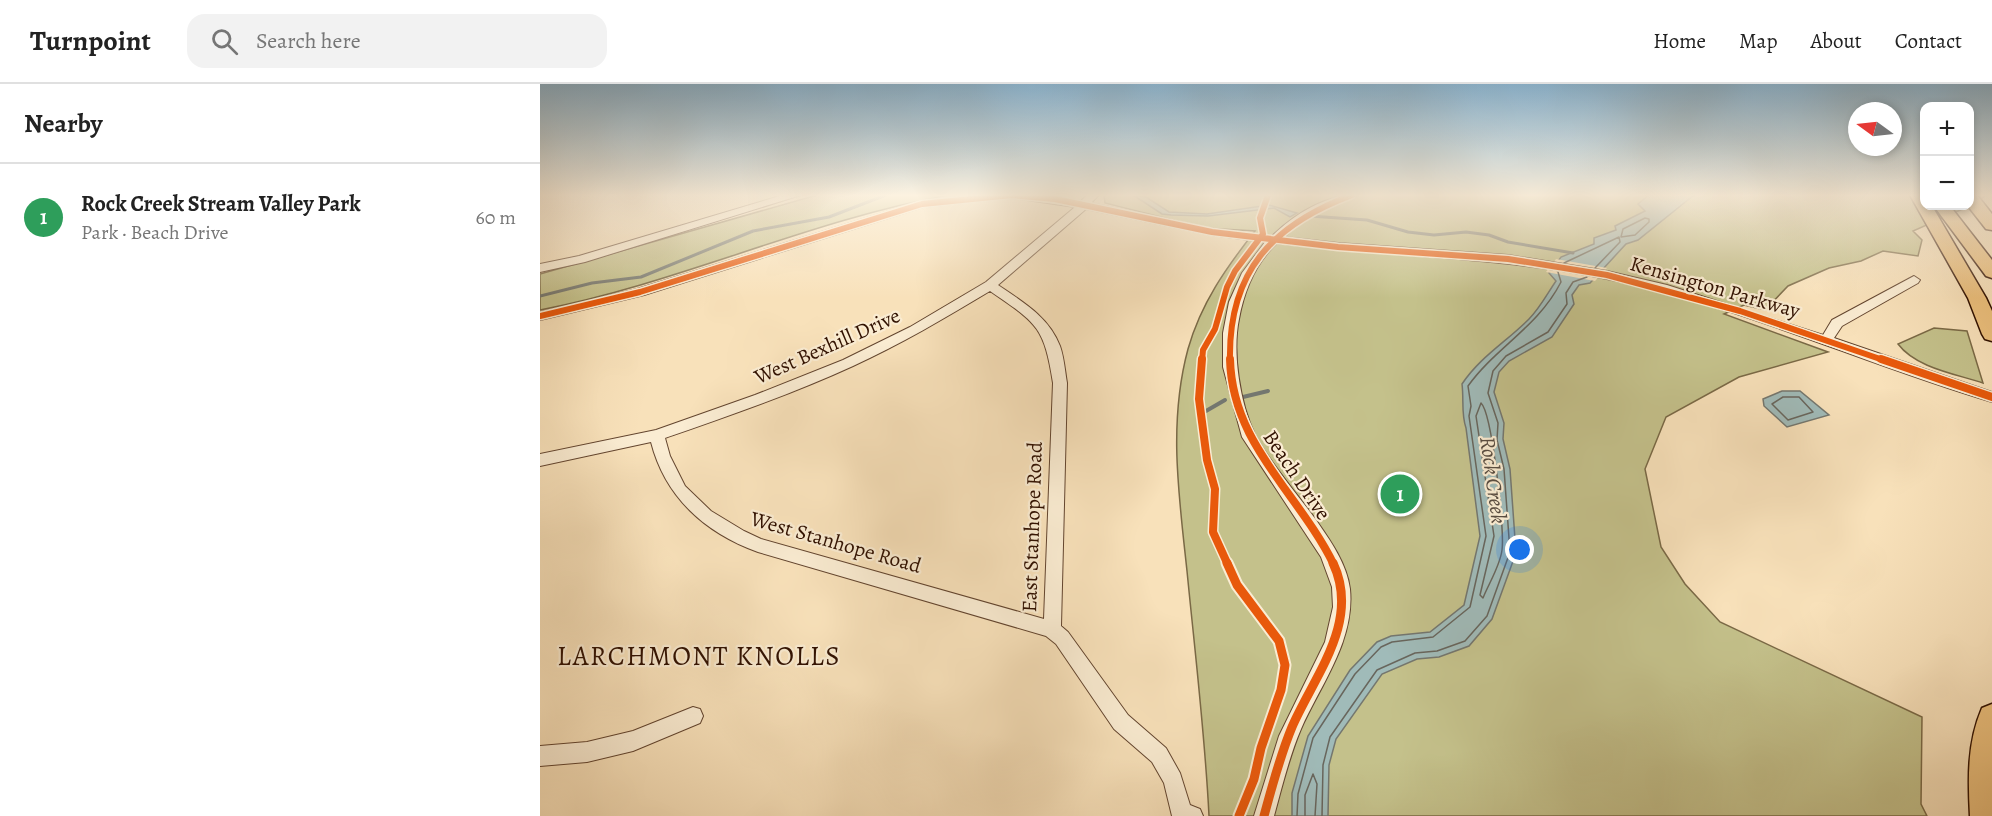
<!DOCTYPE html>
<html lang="en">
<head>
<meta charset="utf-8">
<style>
	:root { --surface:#fff; --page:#f2f2f2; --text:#222; --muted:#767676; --line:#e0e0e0; --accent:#d93025 }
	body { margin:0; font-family:Alegreya,serif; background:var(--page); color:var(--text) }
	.controls { position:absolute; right:18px; top:18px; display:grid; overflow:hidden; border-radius:12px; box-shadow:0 3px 9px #0003 }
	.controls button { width:54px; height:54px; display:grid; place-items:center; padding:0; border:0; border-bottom:2px solid var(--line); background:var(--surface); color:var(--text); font:30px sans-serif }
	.compass { position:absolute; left:1308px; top:18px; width:54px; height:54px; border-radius:50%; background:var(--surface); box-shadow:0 3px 9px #0003; rotate:285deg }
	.you { position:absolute; left:980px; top:466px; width:21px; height:21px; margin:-15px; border:4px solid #fff; border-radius:50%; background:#1a73e8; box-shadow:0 0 0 9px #1a73e833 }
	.badge { display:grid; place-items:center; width:39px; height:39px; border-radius:50%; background:var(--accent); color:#fff; font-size:20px; font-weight:700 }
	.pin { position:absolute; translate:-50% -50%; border:3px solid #fff; box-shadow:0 2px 6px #0006 }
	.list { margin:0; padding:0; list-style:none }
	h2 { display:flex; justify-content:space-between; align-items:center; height:78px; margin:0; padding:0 24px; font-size:26px }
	h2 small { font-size:20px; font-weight:400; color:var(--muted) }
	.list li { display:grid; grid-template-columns:39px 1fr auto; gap:18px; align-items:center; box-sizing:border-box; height:108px; padding:0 24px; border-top:2px solid var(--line) }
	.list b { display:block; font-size:22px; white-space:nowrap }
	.list p { margin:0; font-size:20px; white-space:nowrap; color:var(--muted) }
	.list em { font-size:20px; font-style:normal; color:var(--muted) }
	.icon { flex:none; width:33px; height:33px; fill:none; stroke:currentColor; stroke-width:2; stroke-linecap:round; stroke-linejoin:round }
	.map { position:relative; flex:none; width:1452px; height:732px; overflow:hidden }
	header { display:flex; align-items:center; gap:36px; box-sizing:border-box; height:84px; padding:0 30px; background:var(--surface); border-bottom:2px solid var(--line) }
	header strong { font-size:28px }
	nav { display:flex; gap:33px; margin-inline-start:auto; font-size:21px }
	.search { width:420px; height:54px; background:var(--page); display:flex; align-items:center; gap:15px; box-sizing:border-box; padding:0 21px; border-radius:18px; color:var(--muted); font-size:22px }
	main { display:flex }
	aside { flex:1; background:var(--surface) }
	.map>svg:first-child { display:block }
	.green { fill:#c4c18b; stroke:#7a6946; stroke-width:1.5 }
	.water { fill:#a0bbb9; stroke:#74776f; stroke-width:1.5 }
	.pier { fill:#f8e1ba }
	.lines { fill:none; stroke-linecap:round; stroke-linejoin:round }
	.shore { stroke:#68665d; stroke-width:1.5 }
	.stream-far1 { stroke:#74776f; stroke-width:3 }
	.stream { stroke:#74776f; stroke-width:4 }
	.minor-casing { stroke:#63452f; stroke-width:2 }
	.highway-casing { stroke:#311101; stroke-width:3 }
	.minor { fill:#faecd2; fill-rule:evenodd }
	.highway { fill:#ecc07d; fill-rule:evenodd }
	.cycleway-far2-casing { stroke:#faecd2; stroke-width:9 }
	.cycleway-far1-casing { stroke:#faecd2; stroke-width:11 }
	.cycleway-casing { stroke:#faecd2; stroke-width:13 }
	.cycleway-far2 { stroke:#e8590c; stroke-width:6 }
	.cycleway-far1 { stroke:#e8590c; stroke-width:8 }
	.cycleway { stroke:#e8590c; stroke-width:9 }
	.labels { text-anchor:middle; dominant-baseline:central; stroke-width:4.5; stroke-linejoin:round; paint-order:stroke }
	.street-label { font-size:21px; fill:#311101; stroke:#faecd2 }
	.water-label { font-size:22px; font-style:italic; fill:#584c41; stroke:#faecd2 }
	.near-neighbourhood-label { font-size:27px; letter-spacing:1.5px; fill:#311101; stroke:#faecd2 }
</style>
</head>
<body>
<header>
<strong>Turnpoint</strong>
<div class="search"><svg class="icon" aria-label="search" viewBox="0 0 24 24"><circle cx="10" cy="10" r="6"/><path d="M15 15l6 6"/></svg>Search here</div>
<nav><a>Home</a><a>Map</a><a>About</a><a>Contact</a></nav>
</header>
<main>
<aside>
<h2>Nearby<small></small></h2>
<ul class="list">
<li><span class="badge" style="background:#2e9e5b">1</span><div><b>Rock Creek Stream Valley Park</b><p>Park · Beach Drive</p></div><em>60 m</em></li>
</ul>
</aside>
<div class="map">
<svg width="1452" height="732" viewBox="0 0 1452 732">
	<rect width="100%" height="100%" fill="#f8e1ba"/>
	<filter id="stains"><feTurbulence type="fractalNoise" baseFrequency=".00333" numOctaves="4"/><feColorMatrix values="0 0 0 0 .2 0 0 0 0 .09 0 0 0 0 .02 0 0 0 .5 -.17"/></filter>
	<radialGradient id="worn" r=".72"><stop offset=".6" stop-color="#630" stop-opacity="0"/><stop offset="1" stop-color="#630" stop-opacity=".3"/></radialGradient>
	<path class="green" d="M 277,111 L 409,111 C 270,136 139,199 0,226 L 0,190 Z
		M 1384,111 L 1384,122 L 1430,122 L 1430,111 L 1446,111 L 1436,119 L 1373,147 L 1382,156 L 1378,172 L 1343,167 L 1321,177 L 1289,184 L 1248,202 L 1225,226 L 1204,221 L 1184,230 L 1288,268 L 1199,293 L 1126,333 L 1105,385 L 1121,463 L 1145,500 L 1180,538 L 1382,633 L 1381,720 L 1387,732 L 669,732 C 665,650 655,569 647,487 C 639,412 628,339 648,265 C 661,219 686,184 715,147 L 664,144 L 565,119 L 564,111 Z
		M 1394,244 L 1427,247 L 1443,299 C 1416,290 1376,284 1358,260 Z"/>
	<path class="water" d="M 593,111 L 606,113 L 629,128 L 667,130 L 729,121 L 757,129 L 750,133 L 734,124 L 668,132 L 631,131 L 622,130 Z
		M 1109,111 L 1154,111 L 1098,156 L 1086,160 L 1050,199 L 1039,201 L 1032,211 L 1034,220 L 1012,253 L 969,277 L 959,288 L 954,308 L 964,339 L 963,355 L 970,385 L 976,469 L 952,535 L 929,562 L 899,573 L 877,575 L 842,590 L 796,655 L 789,681 L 788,732 L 752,732 L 752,709 L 768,652 L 810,586 L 837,558 L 851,552 L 890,548 L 924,521 L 940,452 L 926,344 C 921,330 924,315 922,300 C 940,273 966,258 989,235 C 1000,224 1007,210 1016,197 L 1009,189 L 1021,173 L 1054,160 L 1054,154 L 1076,146 L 1075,142 L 1105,127 L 1098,120 Z
		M 1242,307 L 1260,307 L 1289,331 L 1247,343 L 1224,322 L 1223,315 Z"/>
	<path class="pier" d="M 1016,175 L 1067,184 L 1055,197 L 1006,188 Z"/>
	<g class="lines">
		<path class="shore" d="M 1105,134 L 1109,135 L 1109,138 L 1095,151 L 1081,153 L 1083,145 Z
			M 1024,179 L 1079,153 L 1080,158 L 1055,184
			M 1243,313 L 1259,313 L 1273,328 L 1248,336 L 1232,320 Z
			M 941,319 C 952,329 965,447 962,466 C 960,482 949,499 943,514 L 940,511 L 954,452 L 936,332 Z
			M 757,732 L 758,710 L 773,654 L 815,590 L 841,563 L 852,558 L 893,553 L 930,523 L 946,452 L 929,332 L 931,322 L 928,302 C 956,263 998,243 1021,198 L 1018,188
			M 765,732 L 765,711 L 773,690 L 777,700 L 775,732
			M 782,732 L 783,681 L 790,653 L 837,586 L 875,569 L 897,567 L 925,557 L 947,532 L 970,468 L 964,385 L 957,356 L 958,339 L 948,309 L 953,287 L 966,272 L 1008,248 L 1027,220 L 1026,209 L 1033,198 L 1047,193"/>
		<path class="stream-far1" d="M 770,132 L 827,136 L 868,148 L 894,151 L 926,148 L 949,151 L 968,158 L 1033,169
			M 0,212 L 52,199 L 101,193 L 213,147 L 289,133 L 346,111"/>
		<path class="stream" d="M 703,313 L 728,307
			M 666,327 L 685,316"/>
		<defs>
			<path id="minor" d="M 243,111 L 261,111 L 45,178 L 0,188 L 0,180 L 39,172 Z
				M 436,111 L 510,111 L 541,117 L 547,111 L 559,111 L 551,119 L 672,145 L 732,152 C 755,130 785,111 817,111 L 783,126 L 754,144 L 744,153 L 798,159 L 968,171 L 1067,187 L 1127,201 L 1283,251 L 1292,236 L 1374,192 L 1380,196 L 1378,199 L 1302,242 L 1294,254 L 1452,308 L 1452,318 C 1323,280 1199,221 1067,195 C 958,173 847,172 737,159 C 716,179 704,207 699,235 C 692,269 700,319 715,351 C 731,381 756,408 776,436 C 790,456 807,480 810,505 C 815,557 781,600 761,645 C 749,673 742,703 734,732 L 714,732 L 739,652 L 785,558 L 793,523 L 792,503 L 781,473 L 702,353 L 683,283 L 683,249 L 689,218 L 702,189 L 725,158 L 672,151 L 546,125 L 458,201 C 483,218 509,233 520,262 C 524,273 525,287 527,299 L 521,542 L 528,548 L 588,631 L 626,664 L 640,689 L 650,721 L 660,725 L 663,732 L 632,732 L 624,699 L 612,678 L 574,645 L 516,560 L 506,552 L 218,468 C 165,449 125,413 111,358 L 0,382 L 0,370 L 116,346 L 215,311 L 303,276 L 370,243 L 446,198 L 535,123 L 472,114 L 383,123 L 104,211 L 0,236 L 0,228 L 97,205 L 378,118 ZM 450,207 C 496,239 504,241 513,299 L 504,535 L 221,455 L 204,447 L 171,427 L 145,402 L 130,372 L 125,354 C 188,332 252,310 313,282 C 361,260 405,234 450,207 Z
				M 153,623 L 160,625 L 163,632 L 160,639 L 93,667 L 47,678 L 0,682 L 0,662 L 47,658 L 93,647 Z"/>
			<path id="highway" d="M 1370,111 L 1384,111 L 1384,122 L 1392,122 L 1446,214 L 1452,227 L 1452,257 L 1445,255 L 1442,250 L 1428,214 Z
				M 1430,111 L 1437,111 L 1452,130 L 1452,146 L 1446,145 L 1428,122 Z
				M 1394,122 L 1410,122 L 1452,176 L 1452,194 L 1446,192 Z
				M 1452,620 L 1452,732 L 1430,732 C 1428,695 1427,659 1442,624 Z"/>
		</defs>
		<use href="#minor" class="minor-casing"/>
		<use href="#highway" class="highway-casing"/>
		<use href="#minor" class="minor"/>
		<use href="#highway" class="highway"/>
		<defs>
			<path id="cycleway-far2" d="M 0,232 L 100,208 L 382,120 L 472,111 L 515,115 L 672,148 L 798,163 L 968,175 L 1067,191 L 1200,227 L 1346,277
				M 662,277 L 663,266 L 675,245 L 687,203 L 695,187 L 723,150 L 720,134 L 728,111
				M 690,277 C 688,188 732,141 812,111"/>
			<path id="cycleway-far1" d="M 662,275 L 659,315 L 667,376 L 675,405 L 673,448 L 688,481
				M 690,275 C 692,361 759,409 794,481
				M 1341,275 L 1452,313"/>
			<path id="cycleway" d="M 687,479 L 697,501 L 739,557 L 745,581 L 741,606 L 721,664 L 714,695 L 699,732
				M 724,732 C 732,702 740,672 752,643 C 774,592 821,538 793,479"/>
		</defs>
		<use href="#cycleway-far2" class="cycleway-far2-casing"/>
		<use href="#cycleway-far1" class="cycleway-far1-casing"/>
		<use href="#cycleway" class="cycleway-casing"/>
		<use href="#cycleway-far2" class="cycleway-far2"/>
		<use href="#cycleway-far1" class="cycleway-far1"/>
		<use href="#cycleway" class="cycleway"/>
	</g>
	<linearGradient id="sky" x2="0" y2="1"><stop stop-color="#8bb7d5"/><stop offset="0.52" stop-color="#fcf2e0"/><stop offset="1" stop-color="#fcf2e0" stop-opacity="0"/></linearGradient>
	<rect width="1452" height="214" fill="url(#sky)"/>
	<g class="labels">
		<g class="street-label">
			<text transform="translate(1175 203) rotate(16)">Kensington Parkway</text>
			<text transform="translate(287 262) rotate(-24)">West Bexhill Drive</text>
			<text transform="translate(757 391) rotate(56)">Beach Drive</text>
			<text transform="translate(492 443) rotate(-88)">East Stanhope Road</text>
			<text transform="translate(296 458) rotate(16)">West Stanhope Road</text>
		</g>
		<g class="water-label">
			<text transform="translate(953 396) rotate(82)">Rock Creek</text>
		</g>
		<g class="near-neighbourhood-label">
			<text x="159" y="572">LARCHMONT KNOLLS</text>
		</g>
	</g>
	<rect width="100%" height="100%" filter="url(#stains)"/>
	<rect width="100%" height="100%" fill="url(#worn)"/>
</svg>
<div class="controls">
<button>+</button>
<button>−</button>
</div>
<svg class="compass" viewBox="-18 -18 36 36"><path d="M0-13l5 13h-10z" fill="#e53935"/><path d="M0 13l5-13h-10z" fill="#767676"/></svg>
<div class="you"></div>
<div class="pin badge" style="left:860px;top:410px;background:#2e9e5b">1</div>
</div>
</main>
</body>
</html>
